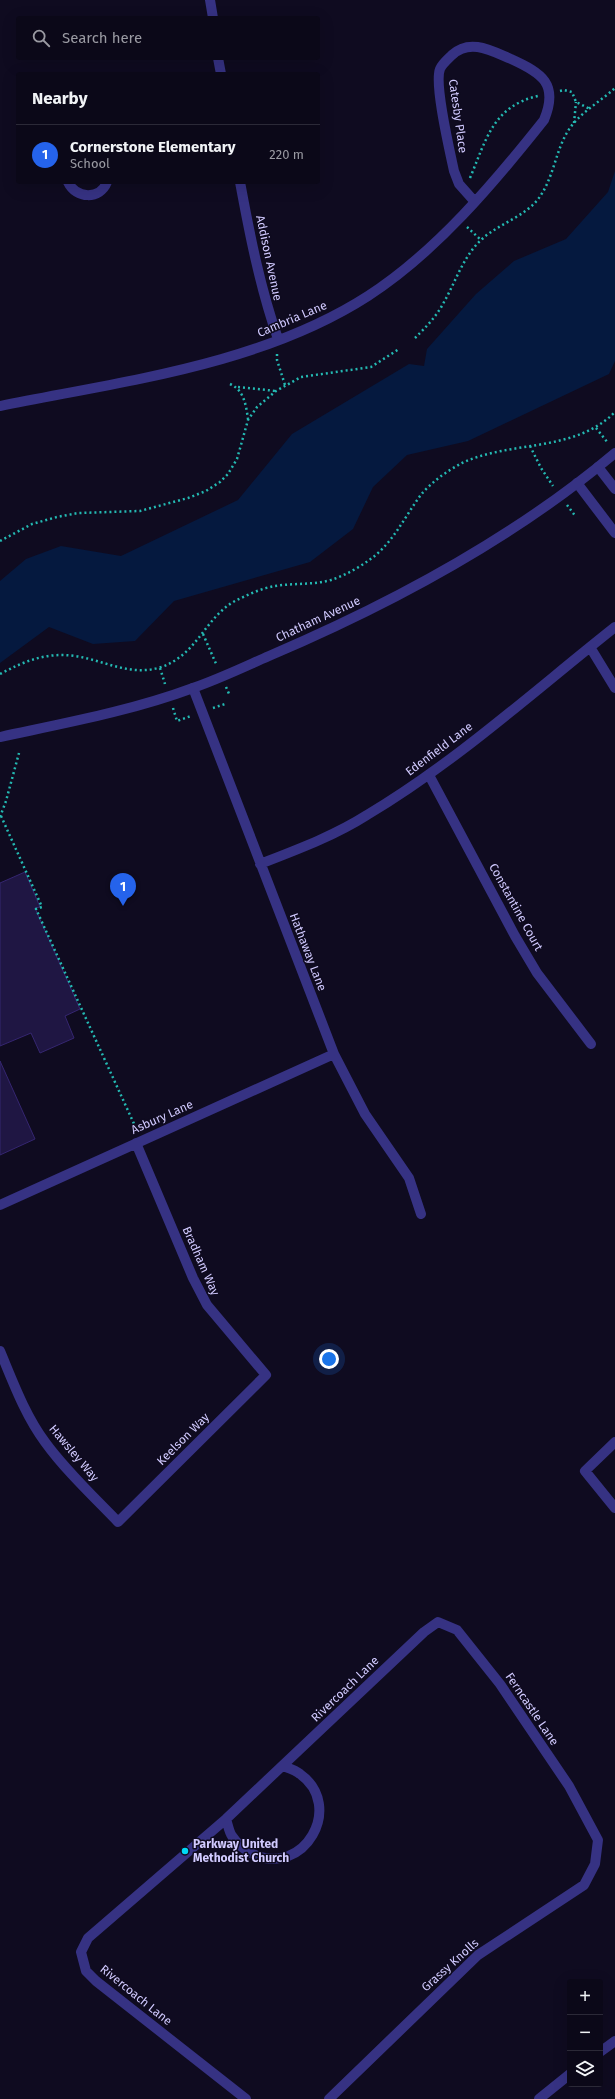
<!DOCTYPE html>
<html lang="en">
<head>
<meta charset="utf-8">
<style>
	:root { --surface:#0b0818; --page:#191625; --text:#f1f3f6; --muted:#9a9aa2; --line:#2b2937; --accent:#2563eb }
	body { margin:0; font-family:"Fira Sans",sans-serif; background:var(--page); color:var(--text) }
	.controls { position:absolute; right:12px; bottom:12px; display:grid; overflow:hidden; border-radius:4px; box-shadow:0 4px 16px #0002 }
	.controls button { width:36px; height:36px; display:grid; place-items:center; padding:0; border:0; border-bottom:1px solid var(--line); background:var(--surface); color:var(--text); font:20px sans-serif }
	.you { position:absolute; left:329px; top:1359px; width:14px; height:14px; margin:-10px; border:3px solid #fff; border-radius:50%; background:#1a73e8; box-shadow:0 0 0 6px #1a73e833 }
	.badge { display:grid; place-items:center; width:26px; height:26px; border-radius:50%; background:var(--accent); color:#fff; font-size:13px; font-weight:700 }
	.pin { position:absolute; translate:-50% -33px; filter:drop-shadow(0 1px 2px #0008) }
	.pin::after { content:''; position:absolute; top:21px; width:14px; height:12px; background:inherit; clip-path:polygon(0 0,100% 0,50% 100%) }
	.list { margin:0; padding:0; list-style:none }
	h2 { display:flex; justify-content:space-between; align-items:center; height:52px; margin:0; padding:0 16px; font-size:17px }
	h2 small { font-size:13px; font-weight:400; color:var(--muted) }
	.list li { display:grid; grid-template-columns:26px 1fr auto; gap:12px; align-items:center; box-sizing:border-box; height:60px; padding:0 16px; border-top:1px solid var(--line) }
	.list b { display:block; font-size:15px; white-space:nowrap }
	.list p { margin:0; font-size:13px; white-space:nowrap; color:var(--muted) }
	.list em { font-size:13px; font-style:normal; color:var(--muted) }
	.icon { flex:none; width:22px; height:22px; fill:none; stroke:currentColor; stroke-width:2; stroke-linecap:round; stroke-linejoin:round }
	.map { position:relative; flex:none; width:615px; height:2099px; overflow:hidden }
	.search { position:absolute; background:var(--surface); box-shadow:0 4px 16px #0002; left:16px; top:16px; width:304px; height:44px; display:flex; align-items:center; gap:10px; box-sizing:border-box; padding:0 14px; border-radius:4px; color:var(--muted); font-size:15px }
	.panel { position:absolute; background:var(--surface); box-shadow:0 4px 16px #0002; left:16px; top:72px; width:304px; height:112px; border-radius:4px }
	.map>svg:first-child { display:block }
	.water { fill:#05193f }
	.building { fill:#1f1643; stroke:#352670 }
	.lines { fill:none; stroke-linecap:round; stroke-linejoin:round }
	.path { stroke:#24b9b2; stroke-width:2.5; stroke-dasharray:2 3; stroke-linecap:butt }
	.minor { stroke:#363283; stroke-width:10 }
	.tertiary { stroke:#363283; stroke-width:10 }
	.poi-dot { fill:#00d9f5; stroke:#0f0b20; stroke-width:1.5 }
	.labels { text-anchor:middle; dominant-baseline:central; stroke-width:3; stroke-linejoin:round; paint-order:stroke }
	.street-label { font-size:12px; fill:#d1caff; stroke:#0f0b20 }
	.poi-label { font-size:12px; font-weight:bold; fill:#d1caff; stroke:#0f0b20; text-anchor:start }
</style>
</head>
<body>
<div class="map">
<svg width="615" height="2099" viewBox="0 0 615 2099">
	<rect width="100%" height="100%" fill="#0f0b20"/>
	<path class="water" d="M 615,171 L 615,361 L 609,374 L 468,441 L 407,455 L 373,487 L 353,529 L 310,562 L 174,601 L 135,641 L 93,644 L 49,627 L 0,663 L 0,581 L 26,559 L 61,546 L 121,556 L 238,500 L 292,434 L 409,364 L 424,366 L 427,349 L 476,294 L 514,261 L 566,239 L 608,192 Z"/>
	<path class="building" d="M 25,872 L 40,907 L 35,908 L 80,1009 L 65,1016 L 74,1038 L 40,1053 L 31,1033 L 0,1046 L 0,883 Z
		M 0,1061 L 35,1139 L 0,1155 Z"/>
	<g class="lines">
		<path class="path" d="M 560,91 L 564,90 L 572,92 L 576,102 L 590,109
			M 574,123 L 576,102
			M 470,178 C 486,140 493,106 538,96
			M 467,227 L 481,240
			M 415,338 C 426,327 437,316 444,302 C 456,281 463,257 481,240 C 499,223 528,216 541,195 C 554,175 556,150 568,131 C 579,113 600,102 615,88
			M 277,354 L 277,360 L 285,385
			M 230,384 C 244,390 246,405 248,419
			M 238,387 L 276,391
			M 596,428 L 608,443
			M 530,446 L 541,468 L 553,486
			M 567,505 L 576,517
			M 0,541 L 32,524 L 57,517 L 78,513 L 140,511 L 188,498 L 206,491 L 220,482 L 228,474 L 237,459 L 248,420 L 257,407 L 276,391 L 301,377 L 371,367 L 399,349
			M 203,634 L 217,666
			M 160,668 L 165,684
			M 0,674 C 25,661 46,652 75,656 C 103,660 129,676 158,668 C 197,657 204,618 235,601 C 247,595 262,588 275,586 C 294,583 313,585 331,580 C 346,575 360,567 372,558 C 394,541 404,518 420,496 C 430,483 447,471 462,463 C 511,440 574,453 615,412
			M 226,687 L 230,696
			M 173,708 L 177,721 L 191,716
			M 213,708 L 225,704
			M 1,816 L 42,907 L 36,909 L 135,1126
			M 0,817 L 6,801 L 19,753"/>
		<path class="minor" d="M 210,0 L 213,18
			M 218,58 L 221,74
			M 68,182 C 76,199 100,200 107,182
			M 240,182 C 250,236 260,287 278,339
			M 0,406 C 123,381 261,365 368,296 C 436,252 494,183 544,120 C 559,84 542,73 511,59 C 492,51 470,38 452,55 C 448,59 442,64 440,69 C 434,84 450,152 454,171 L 459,184 L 475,202
			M 598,467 L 615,489
			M 577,483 L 615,533
			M 590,647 L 615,688
			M 193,688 L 334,1054 L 365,1114 L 409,1178 L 421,1214
			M 429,775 L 515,936 L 537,973 L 591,1044
			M 260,864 C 296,850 334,836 367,815 C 456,762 534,691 615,627
			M 0,1205 L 334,1054
			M 0,1351 C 13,1382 25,1415 45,1442 C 66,1471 93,1496 118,1522 L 266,1375 L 207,1305 L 193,1278 L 136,1143
			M 615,1442 L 585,1471 L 615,1508
			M 226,1819 C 228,1825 229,1832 232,1836 C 237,1844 245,1850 253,1854 C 304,1878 345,1806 300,1774 C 295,1770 288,1768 283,1766
			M 246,2099 L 96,1981 L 86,1971 L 81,1952 L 88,1938 L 226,1819 L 424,1632 L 438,1622 L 457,1630 L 500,1684 L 569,1786 L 598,1840 L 595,1864 L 584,1885 L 478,1955 L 329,2099"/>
		<path class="tertiary" d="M 0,737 C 65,723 131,711 193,688 C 219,679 244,667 269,656 C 391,604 513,539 615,453
			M 600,2052 L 615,2041
			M 539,2099 L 570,2074"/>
	</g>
	<circle class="poi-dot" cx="185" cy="1851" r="4"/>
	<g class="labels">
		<g class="street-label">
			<text transform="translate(458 116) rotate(82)">Catesby Place</text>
			<text transform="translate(269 258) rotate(78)">Addison Avenue</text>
			<text transform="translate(292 319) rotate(-23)">Cambria Lane</text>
			<text transform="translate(318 619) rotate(-25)">Chatham Avenue</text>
			<text transform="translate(439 749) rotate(-37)">Edenfield Lane</text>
			<text transform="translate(516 907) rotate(61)">Constantine Court</text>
			<text transform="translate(308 952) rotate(69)">Hathaway Lane</text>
			<text transform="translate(162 1117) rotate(-24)">Asbury Lane</text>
			<text transform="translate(201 1261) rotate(66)">Bradham Way</text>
			<text transform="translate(183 1439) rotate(-45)">Keelson Way</text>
			<text transform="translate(74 1453) rotate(50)">Hawsley Way</text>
			<text transform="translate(345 1689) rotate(-44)">Rivercoach Lane</text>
			<text transform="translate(532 1709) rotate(56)">Ferncastle Lane</text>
			<text transform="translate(450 1965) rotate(-42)">Grassy Knolls</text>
			<text transform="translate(136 1995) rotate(39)">Rivercoach Lane</text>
		</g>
		<g class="poi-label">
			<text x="193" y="1844">Parkway United<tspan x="193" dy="14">Methodist Church</tspan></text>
		</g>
	</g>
</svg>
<div class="controls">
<button>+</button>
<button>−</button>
<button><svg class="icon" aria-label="layers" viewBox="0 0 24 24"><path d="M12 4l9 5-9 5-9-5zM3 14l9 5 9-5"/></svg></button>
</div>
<div class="you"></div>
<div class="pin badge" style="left:123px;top:906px">1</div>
<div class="search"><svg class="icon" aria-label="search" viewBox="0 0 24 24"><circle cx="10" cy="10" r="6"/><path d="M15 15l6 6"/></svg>Search here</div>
<section class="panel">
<h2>Nearby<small></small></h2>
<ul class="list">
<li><span class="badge">1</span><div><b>Cornerstone Elementary</b><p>School</p></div><em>220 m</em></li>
</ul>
</section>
</div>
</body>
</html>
